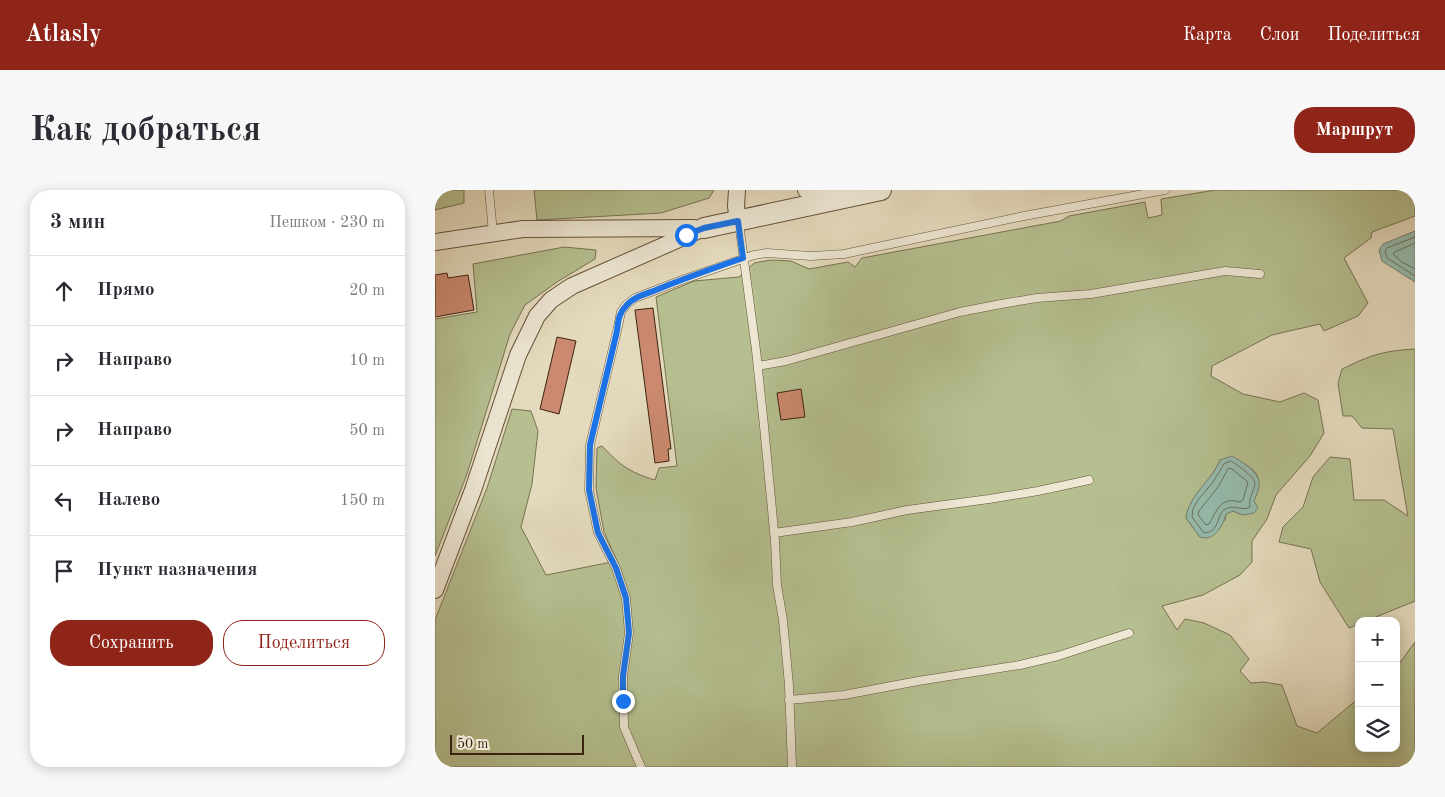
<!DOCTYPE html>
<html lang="ru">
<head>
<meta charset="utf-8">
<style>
	:root { --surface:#fff; --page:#f7f7f7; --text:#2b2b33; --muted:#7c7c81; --line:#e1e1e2; --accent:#8f2418 }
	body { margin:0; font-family:"Old Standard TT",serif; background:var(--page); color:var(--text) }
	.controls { position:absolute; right:15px; bottom:15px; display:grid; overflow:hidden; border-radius:10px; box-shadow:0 2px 12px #0003 }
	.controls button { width:45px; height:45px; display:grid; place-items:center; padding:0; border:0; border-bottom:1px solid var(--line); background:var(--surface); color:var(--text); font:25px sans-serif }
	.scale { position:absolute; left:15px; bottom:12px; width:134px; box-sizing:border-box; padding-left:5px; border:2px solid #3b240f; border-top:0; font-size:14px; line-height:18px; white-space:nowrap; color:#3b240f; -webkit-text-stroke:4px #ede7d4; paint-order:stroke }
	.stop { position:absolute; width:15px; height:15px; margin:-11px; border:4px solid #1a73e8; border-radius:50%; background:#fff }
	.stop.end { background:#1a73e8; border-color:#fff; box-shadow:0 1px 5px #0008 }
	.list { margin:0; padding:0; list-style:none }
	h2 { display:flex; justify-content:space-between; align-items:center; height:65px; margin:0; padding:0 20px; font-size:21px }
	h2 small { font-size:16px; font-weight:400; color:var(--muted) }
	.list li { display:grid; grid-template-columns:32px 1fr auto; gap:15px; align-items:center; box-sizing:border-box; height:70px; padding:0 20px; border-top:1px solid var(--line) }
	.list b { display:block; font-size:19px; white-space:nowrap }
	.list em { font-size:16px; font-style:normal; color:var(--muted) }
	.actions { display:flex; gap:10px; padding:15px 20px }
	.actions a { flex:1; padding:11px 0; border:1px solid var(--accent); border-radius:20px; text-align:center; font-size:18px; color:var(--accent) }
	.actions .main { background:var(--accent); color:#fff }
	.icon { flex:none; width:28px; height:28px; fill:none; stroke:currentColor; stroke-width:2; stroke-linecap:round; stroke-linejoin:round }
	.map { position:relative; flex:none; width:980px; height:577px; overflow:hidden; border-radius:20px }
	header { display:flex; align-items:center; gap:30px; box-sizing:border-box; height:70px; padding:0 25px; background:var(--accent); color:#fff }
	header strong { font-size:24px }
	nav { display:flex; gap:28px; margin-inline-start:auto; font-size:18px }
	.intro { display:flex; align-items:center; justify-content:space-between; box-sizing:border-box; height:120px; padding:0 30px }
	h1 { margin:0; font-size:35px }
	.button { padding:12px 22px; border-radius:20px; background:var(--accent); color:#fff; font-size:18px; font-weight:700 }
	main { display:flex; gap:30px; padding:0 30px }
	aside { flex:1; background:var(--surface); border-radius:20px; box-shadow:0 2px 12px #0003 }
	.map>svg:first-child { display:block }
	.green { fill:#b5bf90; stroke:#787250; fill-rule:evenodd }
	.water { fill:#96bbad; stroke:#727f6e }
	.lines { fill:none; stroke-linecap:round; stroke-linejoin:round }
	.shore { stroke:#68705e; stroke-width:1 }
	.building { fill:#cb896f; stroke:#3b240f }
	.service-casing { stroke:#65523a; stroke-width:9 }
	.minor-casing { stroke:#65523a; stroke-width:18 }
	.tertiary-casing { stroke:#65523a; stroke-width:22 }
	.service { stroke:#ede7d4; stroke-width:8 }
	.minor { stroke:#ede7d4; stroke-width:16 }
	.tertiary { stroke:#ede7d4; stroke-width:20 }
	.route { stroke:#1a73e8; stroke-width:6 }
</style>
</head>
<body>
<header>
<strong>Atlasly</strong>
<nav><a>Карта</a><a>Слои</a><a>Поделиться</a></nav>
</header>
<div class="intro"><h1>Как добраться</h1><a class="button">Маршрут</a></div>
<main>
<aside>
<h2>3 мин<small>Пешком · 230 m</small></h2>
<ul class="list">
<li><svg class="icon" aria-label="ahead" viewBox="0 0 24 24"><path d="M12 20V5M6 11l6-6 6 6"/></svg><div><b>Прямо</b></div><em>20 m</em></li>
<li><svg class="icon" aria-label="right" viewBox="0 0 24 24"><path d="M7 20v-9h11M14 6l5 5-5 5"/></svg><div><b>Направо</b></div><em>10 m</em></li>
<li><svg class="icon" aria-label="right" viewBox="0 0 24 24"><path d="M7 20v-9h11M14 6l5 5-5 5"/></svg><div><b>Направо</b></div><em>50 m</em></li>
<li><svg class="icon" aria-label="left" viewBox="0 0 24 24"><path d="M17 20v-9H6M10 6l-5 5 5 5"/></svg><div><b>Налево</b></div><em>150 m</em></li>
<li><svg class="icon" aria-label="arrive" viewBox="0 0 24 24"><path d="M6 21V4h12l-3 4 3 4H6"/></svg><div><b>Пункт назначения</b></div></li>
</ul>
<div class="actions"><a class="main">Сохранить</a><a>Поделиться</a></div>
</aside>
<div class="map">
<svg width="980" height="577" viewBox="0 0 980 577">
	<rect width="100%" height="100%" fill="#e4dabd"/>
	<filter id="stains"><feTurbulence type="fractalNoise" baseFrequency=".004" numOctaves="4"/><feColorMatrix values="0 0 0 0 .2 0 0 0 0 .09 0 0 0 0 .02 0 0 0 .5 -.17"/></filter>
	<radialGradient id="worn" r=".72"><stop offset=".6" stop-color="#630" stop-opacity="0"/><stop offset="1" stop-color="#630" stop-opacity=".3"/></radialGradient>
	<path class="green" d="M 0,0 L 29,0 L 29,13 L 0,20 Z
		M 99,0 L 279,0 L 274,8 L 226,23 L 102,30 Z
		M 780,0 L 980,0 L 980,26 L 937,42 L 936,48 L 909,68 L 933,113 L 923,126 L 889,141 L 885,134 L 837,145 L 777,176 L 776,186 L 808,204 L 845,212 L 869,203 L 883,210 L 889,243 L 875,266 L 841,305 L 832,329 L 817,351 L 817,372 L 805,385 L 768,405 L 727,416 L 742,440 L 750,429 L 769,433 L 795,445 L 814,469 L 805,481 L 816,493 L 828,492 L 847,495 L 862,536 L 882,543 L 924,508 L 924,558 L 961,558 L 961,478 L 980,452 L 980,577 L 0,577 L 0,430 L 52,298 L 77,219 L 96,221 L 103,241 L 97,294 L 86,337 L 111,385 L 182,371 L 169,342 L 161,298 L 162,258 L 167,256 C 186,276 194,282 220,290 L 224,278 L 242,276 L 221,107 L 259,91 L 304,87 L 319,73 L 336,70 L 356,71 L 374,79 L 413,72 L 420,77 L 427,68 L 626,31 L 634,26 L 710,12 L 713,28 L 727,25 L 726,9 ZM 785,270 C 792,271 802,271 809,274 C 835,286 821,309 808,325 L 798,321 L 791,324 L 790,330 L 765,347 L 751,328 C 755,304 777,291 785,270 Z
		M 129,57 L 161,60 L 160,69 L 122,92 L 90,115 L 75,144 L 32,284 L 0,366 L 0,129 L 42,122 L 38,74 Z
		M 980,159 L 980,411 L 931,431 L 924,431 L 924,434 L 914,438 L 885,392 L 876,359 L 844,352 L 848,337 L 868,317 L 878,287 L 895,267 L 915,269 L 919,310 L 949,310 L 973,326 L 958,239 L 927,238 L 917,226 L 908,226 L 903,193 L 907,179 C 936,165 947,161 980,159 Z"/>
	<path class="water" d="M 980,41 L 980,92 L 947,71 L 944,60 L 948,54 Z
		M 797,266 C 806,271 826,283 824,295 C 824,300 821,306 819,311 L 823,318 L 819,323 L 808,325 L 798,321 L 791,324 C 788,336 779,352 765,347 L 751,328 C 754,304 777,291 785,270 Z"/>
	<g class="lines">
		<path class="shore" d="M 980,47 L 952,58 L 950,61 L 952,68 L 980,86
			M 980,53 L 960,62 L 958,64 L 967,72 L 980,79
			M 796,271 C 801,274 820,287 820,293 C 819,302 813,308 815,317 C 806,322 798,313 789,320 C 781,326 785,342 769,343 L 757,327 L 758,319 L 763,310 L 778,292 L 789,274 Z
			M 794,278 L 797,279 L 813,292 L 808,310 L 805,312 C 785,306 782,321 774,334 L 771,335 L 763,325 L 764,321 L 783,297 Z"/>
	</g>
	<path class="building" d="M 12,83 L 13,88 L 33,85 L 39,120 L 0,127 L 0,85 Z
		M 218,118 L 236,259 L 233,259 L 234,271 L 220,273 L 200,120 Z
		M 122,147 L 141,151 L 124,224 L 105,219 Z
		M 366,199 L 370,227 L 346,230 L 342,203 Z"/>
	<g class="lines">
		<defs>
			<path id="service" d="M 54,0 L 58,43
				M 304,33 L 321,160 L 329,236 L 340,351 L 342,395 L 348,430 L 354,495 L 357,577
				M 323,176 L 351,171 L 525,122 L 566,114 L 602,108 L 656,104 L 790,81 L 825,84
				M 339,343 L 417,332 L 472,320 L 554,309 L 603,301 L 654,290
				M 354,510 L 409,505 L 483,491 L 585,475 L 623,466 L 694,443
				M 206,577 L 189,537 L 188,486 L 194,443 L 191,408 L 181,378 L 163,343 L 154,300 L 155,255 L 182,141 L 186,122 L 192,114 L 200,108 L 247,90 L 319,65 L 332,63 L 376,66 L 409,64 L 589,26 L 730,0"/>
			<path id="minor" d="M 302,0 L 301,16 L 303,31
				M 371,0 L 385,5 L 403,7
				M 0,52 L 88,39 L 259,38
				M 0,400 L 38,300 L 83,165 L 102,126 L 116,110 L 137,96 L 269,38"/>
			<path id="tertiary" d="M 269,38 L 446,0"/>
		</defs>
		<use href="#service" class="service-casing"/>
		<use href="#minor" class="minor-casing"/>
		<use href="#tertiary" class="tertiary-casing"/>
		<use href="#service" class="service"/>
		<use href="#minor" class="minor"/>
		<use href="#tertiary" class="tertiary"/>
	</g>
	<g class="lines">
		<path class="route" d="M 188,511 L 188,486 L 194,443 L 191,408 L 181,378 L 163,343 L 154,300 L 155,255 L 182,141 C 183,131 184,123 191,116 C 198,107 211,104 221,100 C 250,88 279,78 308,68 L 303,31 L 269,38 L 251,45"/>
	</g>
	<rect width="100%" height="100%" filter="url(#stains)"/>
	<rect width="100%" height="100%" fill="url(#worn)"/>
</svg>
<div class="controls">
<button>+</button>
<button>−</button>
<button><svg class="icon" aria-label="layers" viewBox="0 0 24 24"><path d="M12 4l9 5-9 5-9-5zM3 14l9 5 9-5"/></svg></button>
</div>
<div class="scale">50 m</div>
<div class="stop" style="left:251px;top:45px"></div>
<div class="stop end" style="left:188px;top:511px"></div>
</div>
</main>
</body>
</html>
